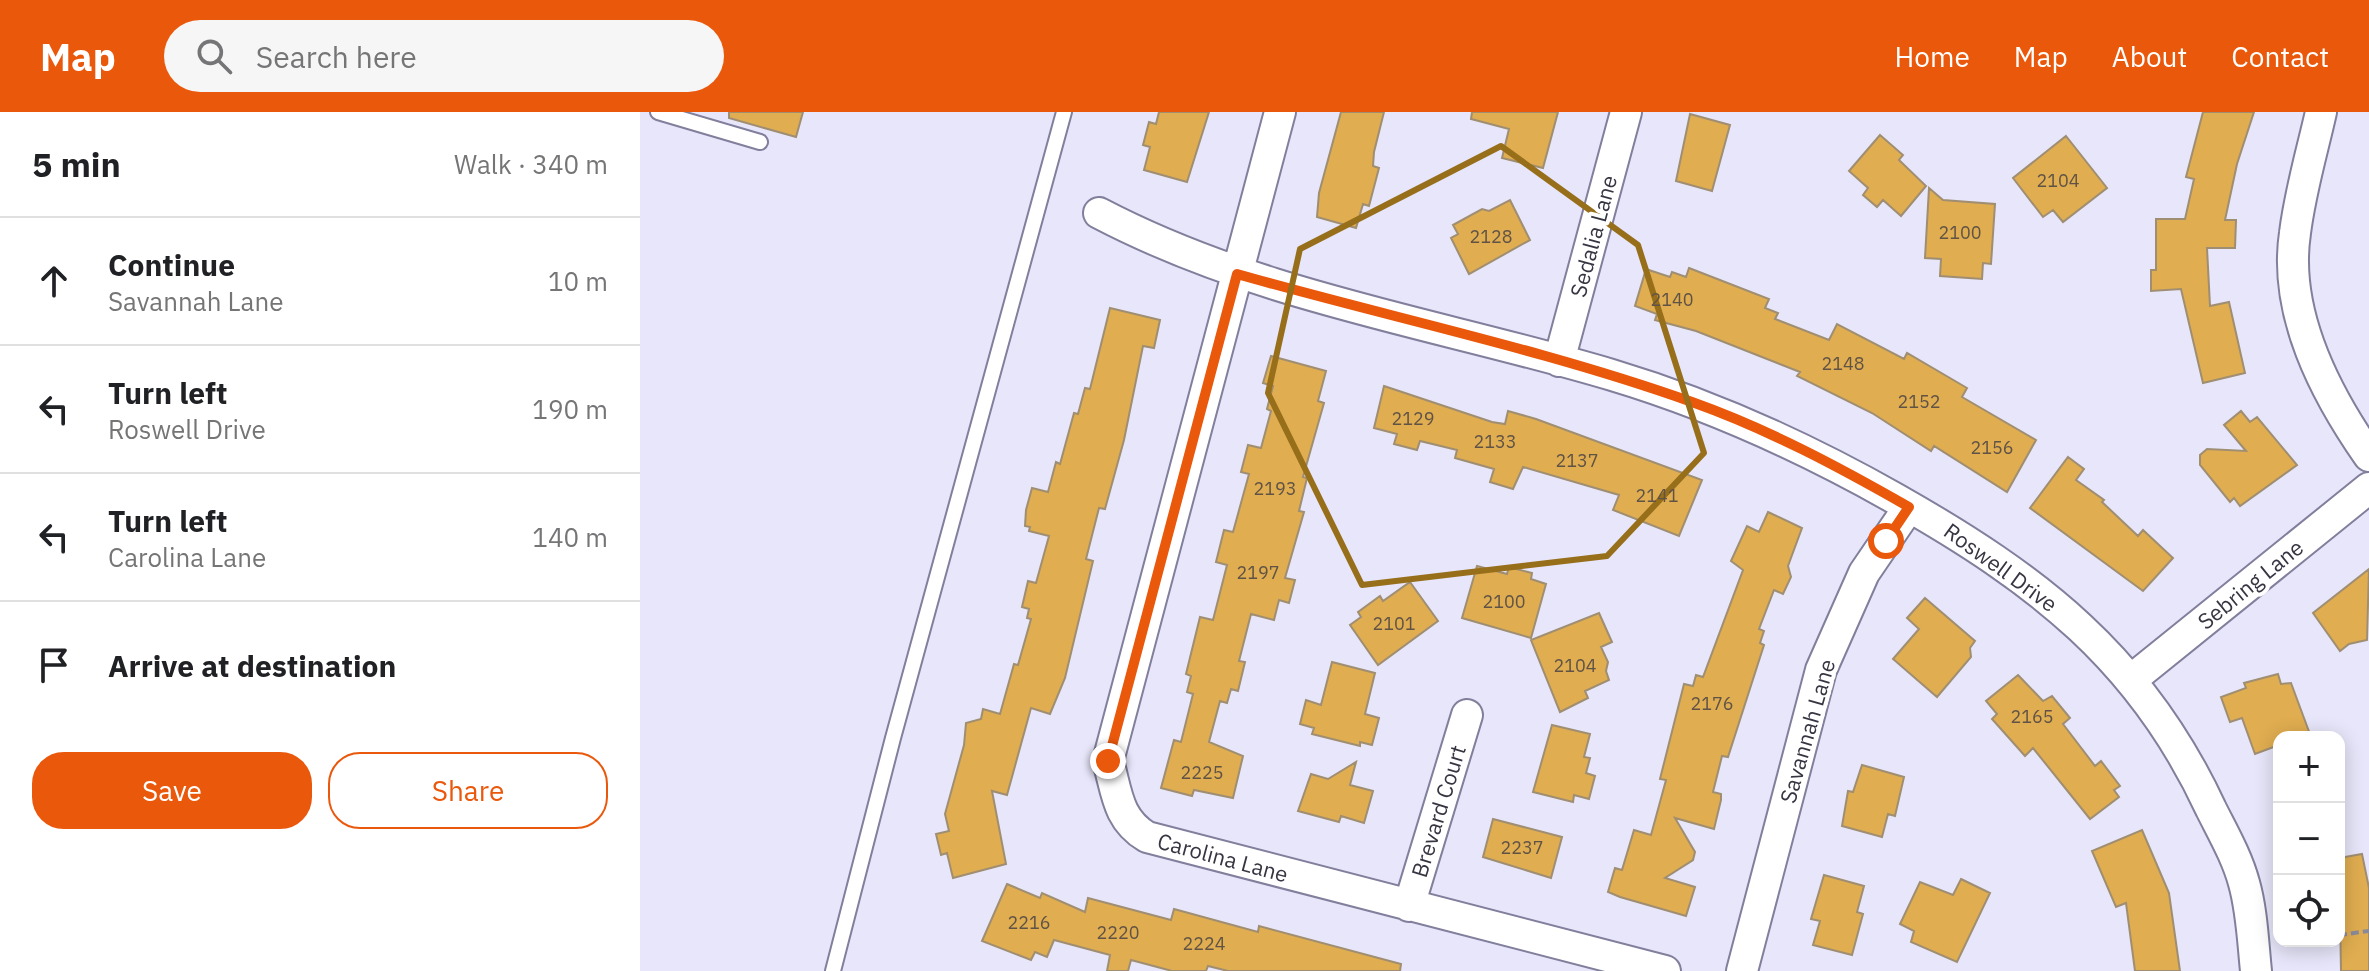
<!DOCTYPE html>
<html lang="en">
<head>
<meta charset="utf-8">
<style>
	:root { --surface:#fff; --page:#f6f6f6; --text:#202124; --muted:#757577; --line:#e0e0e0; --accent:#ea580c }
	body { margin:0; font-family:"IBM Plex Sans",sans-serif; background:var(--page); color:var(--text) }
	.controls { position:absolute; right:24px; bottom:24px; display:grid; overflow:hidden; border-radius:16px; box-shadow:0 4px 20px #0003 }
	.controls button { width:72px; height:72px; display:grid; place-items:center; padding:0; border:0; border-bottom:2px solid var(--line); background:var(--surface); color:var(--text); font:40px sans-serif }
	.stop { position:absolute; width:24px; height:24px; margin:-18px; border:6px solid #ea580c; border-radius:50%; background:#fff }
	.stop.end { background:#ea580c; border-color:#fff; box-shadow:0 2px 8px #0008 }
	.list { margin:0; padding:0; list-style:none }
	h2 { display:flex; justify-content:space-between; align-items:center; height:104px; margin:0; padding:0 32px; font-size:34px }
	h2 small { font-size:26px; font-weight:400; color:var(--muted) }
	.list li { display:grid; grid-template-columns:52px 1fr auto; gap:24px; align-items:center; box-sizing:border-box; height:128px; padding:0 32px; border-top:2px solid var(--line) }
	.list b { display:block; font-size:30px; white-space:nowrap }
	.list p { margin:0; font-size:26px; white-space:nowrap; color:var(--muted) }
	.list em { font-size:26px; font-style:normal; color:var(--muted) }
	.actions { display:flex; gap:16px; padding:24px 32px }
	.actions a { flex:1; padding:18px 0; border:2px solid var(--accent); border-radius:32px; text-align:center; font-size:28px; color:var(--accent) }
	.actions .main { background:var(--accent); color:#fff }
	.icon { flex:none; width:44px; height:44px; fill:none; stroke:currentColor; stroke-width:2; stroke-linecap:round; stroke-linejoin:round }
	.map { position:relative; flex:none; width:1729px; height:859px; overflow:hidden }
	header { display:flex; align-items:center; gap:48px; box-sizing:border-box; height:112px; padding:0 40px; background:var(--accent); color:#fff }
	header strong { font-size:38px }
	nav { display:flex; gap:44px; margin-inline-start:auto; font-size:28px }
	.search { width:560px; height:72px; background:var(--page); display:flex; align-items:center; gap:20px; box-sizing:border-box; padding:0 28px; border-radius:44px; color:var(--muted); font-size:30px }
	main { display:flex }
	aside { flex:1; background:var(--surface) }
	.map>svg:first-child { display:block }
	.building { fill:#e0ad50; stroke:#9f8e72; stroke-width:2 }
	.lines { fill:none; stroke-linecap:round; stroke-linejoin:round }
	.lane-casing { stroke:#817f9c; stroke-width:18 }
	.street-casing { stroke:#817f9c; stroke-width:34 }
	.path { stroke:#8b8a9a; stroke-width:4; stroke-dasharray:8 4; stroke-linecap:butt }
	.lane { stroke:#fff; stroke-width:14 }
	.street { stroke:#fff; stroke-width:30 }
	.route { stroke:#ea580c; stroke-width:10 }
	.marked { fill:none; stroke:#976e1a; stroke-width:6; stroke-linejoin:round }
	.labels { text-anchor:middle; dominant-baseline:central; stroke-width:8; stroke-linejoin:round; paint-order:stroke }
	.number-label { font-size:18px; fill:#605346 }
	.street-label { font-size:22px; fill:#363542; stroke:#fff }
</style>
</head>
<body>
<header>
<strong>Map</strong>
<div class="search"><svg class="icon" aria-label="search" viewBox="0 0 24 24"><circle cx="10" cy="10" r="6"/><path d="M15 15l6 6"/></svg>Search here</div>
<nav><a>Home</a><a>Map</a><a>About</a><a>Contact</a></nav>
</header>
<main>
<aside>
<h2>5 min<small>Walk · 340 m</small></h2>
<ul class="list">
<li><svg class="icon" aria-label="ahead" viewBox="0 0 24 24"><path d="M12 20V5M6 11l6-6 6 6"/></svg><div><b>Continue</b><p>Savannah Lane</p></div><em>10 m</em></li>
<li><svg class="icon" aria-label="left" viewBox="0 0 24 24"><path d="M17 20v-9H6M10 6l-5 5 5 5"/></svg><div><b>Turn left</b><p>Roswell Drive</p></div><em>190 m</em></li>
<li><svg class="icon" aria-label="left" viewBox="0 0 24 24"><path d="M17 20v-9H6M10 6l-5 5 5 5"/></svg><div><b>Turn left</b><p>Carolina Lane</p></div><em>140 m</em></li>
<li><svg class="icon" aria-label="arrive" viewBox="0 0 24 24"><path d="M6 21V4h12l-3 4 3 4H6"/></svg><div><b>Arrive at destination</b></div></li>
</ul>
<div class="actions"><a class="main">Save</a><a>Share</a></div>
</aside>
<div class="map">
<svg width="1729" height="859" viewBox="0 0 1729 859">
	<rect width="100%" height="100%" fill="#e7e6fa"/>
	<path class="building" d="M 89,0 L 163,0 L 156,25 L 89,6 Z
		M 519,0 L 569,0 L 547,70 L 504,58 L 510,35 L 503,33 L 509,10 L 516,12 Z
		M 701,0 L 744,0 L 734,40 L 733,54 L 739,56 L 729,94 L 723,92 L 716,116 L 677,105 L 679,81 Z
		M 832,0 L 918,0 L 903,56 L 862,46 L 869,17 L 831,7 Z
		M 1563,0 L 1614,0 L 1597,52 L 1585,108 L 1596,108 L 1595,136 L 1567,136 L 1570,194 L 1589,190 L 1605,261 L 1563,271 L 1541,177 L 1511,179 L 1511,158 L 1516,158 L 1516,107 L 1545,107 L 1554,67 L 1546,65 Z
		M 1050,2 L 1090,13 L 1072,79 L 1036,69 Z
		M 1240,23 L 1263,43 L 1259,48 L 1286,74 L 1261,104 L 1243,88 L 1237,95 L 1223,83 L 1228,76 L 1209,59 Z
		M 1426,24 L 1467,76 L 1423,110 L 1413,98 L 1403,105 L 1373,66 Z
		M 1289,76 L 1303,88 L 1355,92 L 1351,152 L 1343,151 L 1342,167 L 1300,164 L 1301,147 L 1285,146 Z
		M 870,88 L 890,128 L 829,162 L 811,126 L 818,122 L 813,113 L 842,97 L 849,99 Z
		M 1049,156 L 1129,187 L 1125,196 L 1138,201 L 1135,207 L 1189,228 L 1197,212 L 1264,247 L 1267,241 L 1327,276 L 1322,285 L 1396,328 L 1367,380 L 1294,334 L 1291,339 L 1232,301 L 1157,264 L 1160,260 L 1056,219 L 1015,208 L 1017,202 L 995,194 L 1006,157 L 1030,165 L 1032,160 L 1046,165 Z
		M 470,196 L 520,208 L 514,236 L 503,234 L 484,328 L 465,397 L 459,396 L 446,447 L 453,449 L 425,566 L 410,602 L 391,596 L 367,683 L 352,679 L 366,752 L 313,766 L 307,741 L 301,743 L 296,722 L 309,719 L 305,702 L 324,633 L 326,611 L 341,607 L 343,597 L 360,602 L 374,552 L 378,553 L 391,507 L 387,506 L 389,497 L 382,495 L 388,469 L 396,471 L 409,424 L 389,419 L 390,415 L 385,414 L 386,398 L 392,376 L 408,380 L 416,350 L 420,352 L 434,301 L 438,302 L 445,276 L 450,277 Z
		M 631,244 L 686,259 L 678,289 L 684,291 L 663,365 L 667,366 L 659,399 L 664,400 L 645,466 L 655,468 L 649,491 L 639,488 L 634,508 L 611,502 L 599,549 L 605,550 L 598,579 L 591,577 L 587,591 L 580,589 L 569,630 L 603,644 L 593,686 L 554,678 L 552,684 L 521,676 L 534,628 L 541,630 L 553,582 L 547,580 L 551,564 L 546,562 L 560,505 L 573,508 L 587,453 L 576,450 L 584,418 L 593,420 L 609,362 L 601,360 L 608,333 L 621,336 L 631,299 L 627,297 L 633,274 L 623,271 Z
		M 744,274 L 852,310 L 865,312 L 868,299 L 896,307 L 1062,368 L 1039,424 L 973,398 L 979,383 L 883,355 L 873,377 L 850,370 L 854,357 L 815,346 L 817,338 L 780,329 L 777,338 L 754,332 L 757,322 L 734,316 Z
		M 1601,299 L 1610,310 L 1617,305 L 1657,353 L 1600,394 L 1594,386 L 1590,390 L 1560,353 L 1560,343 L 1567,337 L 1606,339 L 1584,313 Z
		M 1428,345 L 1444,357 L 1436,368 L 1464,388 L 1462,390 L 1498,424 L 1503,418 L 1533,446 L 1503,479 L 1390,396 Z
		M 1128,400 L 1162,416 L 1148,454 L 1151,465 L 1143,482 L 1134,478 L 1119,517 L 1124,519 L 1120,531 L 1124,533 L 1088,645 L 1082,644 L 1073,680 L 1081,682 L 1081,688 L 1074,717 L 1035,706 L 1055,740 L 1053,748 L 1025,766 L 1055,775 L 1046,804 L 980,785 L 968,780 L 975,756 L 982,758 L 994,718 L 1011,723 L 1026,668 L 1020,667 L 1044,572 L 1053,574 L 1056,563 L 1063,565 L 1103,458 L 1091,449 L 1107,414 L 1119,420 Z
		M 837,454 L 867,462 L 869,455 L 892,461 L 891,467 L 906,472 L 891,526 L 822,506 Z
		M 1729,457 L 1727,528 L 1709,532 L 1700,539 L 1673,501 Z
		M 770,470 L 798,509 L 738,553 L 710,513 L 721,505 L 718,500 L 740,484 L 743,489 Z
		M 1285,486 L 1335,529 L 1330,536 L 1331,545 L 1297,585 L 1253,547 L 1279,517 L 1267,506 Z
		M 959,501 L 972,530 L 961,535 L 968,550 L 966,559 L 969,568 L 945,579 L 948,586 L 920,600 L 891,528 Z
		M 692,550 L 735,561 L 725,602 L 739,606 L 732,633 L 720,630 L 720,634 L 672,622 L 674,616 L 660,612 L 666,588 L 681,593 Z
		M 1638,562 L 1641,572 L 1651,571 L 1671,625 L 1639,625 L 1639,633 L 1615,642 L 1602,606 L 1590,610 L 1581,585 L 1606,576 L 1604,571 Z
		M 1378,563 L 1403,589 L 1412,584 L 1430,606 L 1423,612 L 1455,654 L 1461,649 L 1480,674 L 1474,678 L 1479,685 L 1450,707 L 1393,636 L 1385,644 L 1352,607 L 1357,602 L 1346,589 Z
		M 912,613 L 950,622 L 944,645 L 950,646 L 946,661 L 955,664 L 949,687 L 934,683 L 933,690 L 893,680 Z
		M 716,650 L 710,673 L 733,679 L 724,711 L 701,704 L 699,710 L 658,699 L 671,662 L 688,667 Z
		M 1222,653 L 1264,665 L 1255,704 L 1248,702 L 1242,725 L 1202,714 L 1208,679 L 1213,680 Z
		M 853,707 L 922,725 L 911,766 L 843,745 Z
		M 1502,718 L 1529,781 L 1540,859 L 1495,859 L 1486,791 L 1476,795 L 1452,739 Z
		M 1722,742 L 1729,776 L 1729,859 L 1701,859 L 1699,746 Z
		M 1184,763 L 1224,774 L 1217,800 L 1223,802 L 1212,843 L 1173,833 L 1180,809 L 1171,807 Z
		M 1321,767 L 1350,781 L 1317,850 L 1271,830 L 1274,819 L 1260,812 L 1280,770 L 1313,783 Z
		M 367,772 L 400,786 L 402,781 L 445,800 L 448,786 L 531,808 L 534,797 L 618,820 L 619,814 L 761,852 L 760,859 L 588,859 L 568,854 L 566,859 L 532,859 L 491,848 L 488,859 L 467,859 L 470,843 L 414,828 L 407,845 L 395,840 L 391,848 L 342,829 Z"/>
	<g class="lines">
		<defs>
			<path id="lane" d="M 18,0 L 120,30
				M 193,859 L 253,626 L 424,0"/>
			<path id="street" d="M 640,0 L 468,649 C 477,680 477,707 507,725 L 1025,859
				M 1681,0 C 1672,40 1660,80 1655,121 C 1643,201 1685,281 1729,344
				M 459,101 C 619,185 801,212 972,263 C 1072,293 1166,336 1256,387 C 1397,467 1501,546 1571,697 C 1583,721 1597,745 1604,771 C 1612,799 1613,830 1616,859
				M 919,249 L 986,0
				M 1491,568 L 1729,376
				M 769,794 L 827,603
				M 1102,859 L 1181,558 L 1224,461 L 1269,395"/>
		</defs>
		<use href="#lane" class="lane-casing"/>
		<use href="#street" class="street-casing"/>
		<path class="path" d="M 1699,823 L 1729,819"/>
		<use href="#lane" class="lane"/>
		<use href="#street" class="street"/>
	</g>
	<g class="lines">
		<path class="route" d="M 468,649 L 597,162 C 748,205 903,237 1052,290 C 1128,317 1199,355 1269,395 L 1246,429"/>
	</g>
	<path class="marked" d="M 861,34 L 998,133 L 1064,341 L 967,444 L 722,473 L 628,281 L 660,137 Z"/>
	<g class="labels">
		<g class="number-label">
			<text x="1418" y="68">2104</text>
			<text x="1320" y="120">2100</text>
			<text x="851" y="124">2128</text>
			<text x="1032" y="187">2140</text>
			<text x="1203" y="251">2148</text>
			<text x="1279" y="289">2152</text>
			<text x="773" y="306">2129</text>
			<text x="855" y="329">2133</text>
			<text x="1352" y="335">2156</text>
			<text x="937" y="348">2137</text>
			<text x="635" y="376">2193</text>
			<text x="1017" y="383">2141</text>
			<text x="618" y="460">2197</text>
			<text x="864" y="489">2100</text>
			<text x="754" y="511">2101</text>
			<text x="935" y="553">2104</text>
			<text x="1072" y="591">2176</text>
			<text x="1392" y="604">2165</text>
			<text x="562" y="660">2225</text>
			<text x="882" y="735">2237</text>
			<text x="389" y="810">2216</text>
			<text x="478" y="820">2220</text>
			<text x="564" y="831">2224</text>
		</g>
		<g class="street-label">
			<text transform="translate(953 124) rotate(-75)">Sedalia Lane</text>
			<text transform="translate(1361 455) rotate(36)">Roswell Drive</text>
			<text transform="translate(1610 472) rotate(-39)">Sebring Lane</text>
			<text transform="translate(1167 619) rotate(-74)">Savannah Lane</text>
			<text transform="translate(798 699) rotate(-73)">Brevard Court</text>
			<text transform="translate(583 745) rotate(15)">Carolina Lane</text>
		</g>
	</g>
</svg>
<div class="controls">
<button>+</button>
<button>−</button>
<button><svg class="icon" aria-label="locate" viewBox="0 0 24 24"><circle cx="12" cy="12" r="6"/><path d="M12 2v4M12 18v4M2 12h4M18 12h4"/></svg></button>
</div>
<div class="stop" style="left:1246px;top:429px"></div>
<div class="stop end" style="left:468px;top:649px"></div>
</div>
</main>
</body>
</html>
